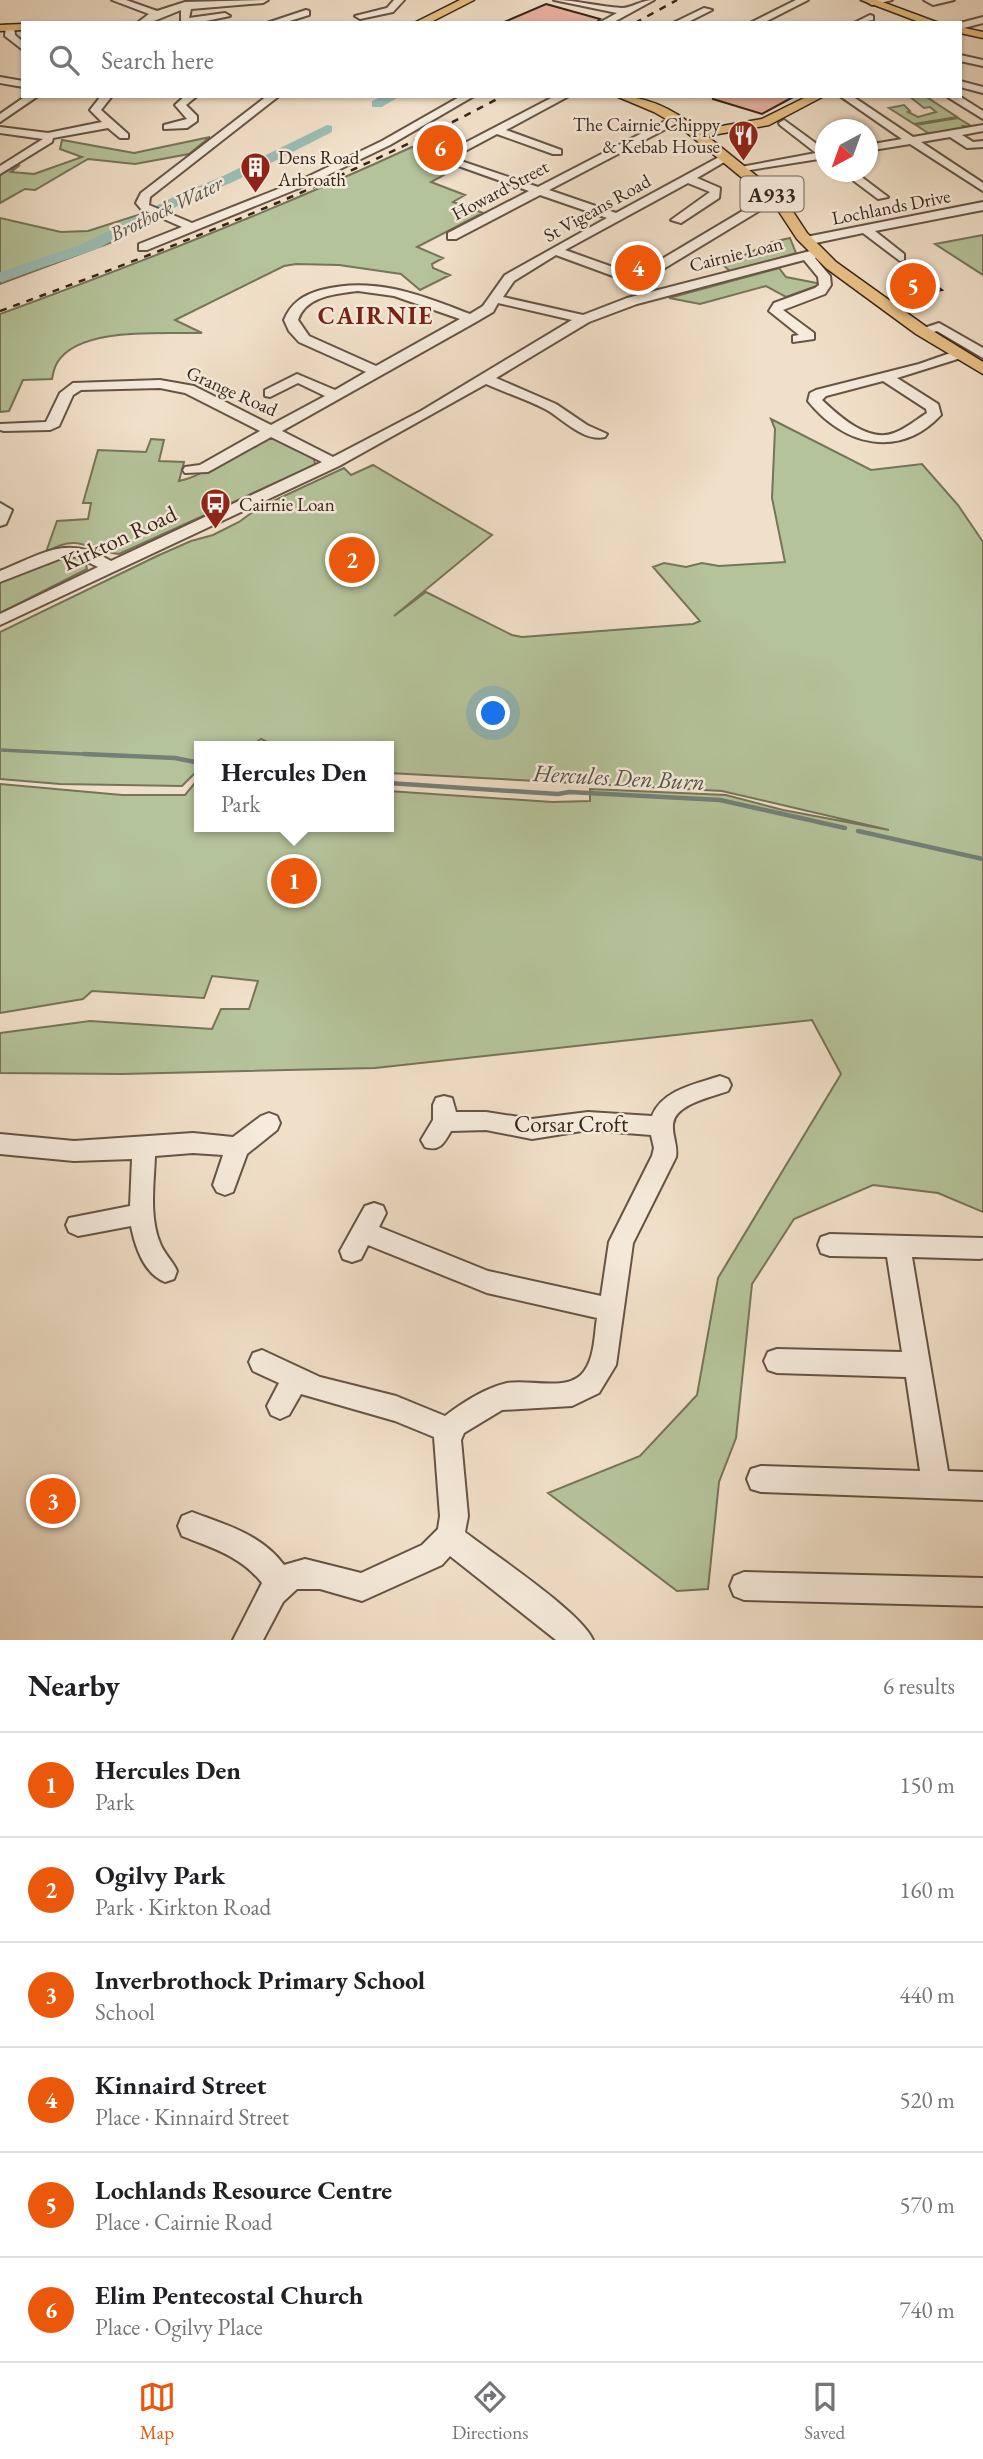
<!DOCTYPE html>
<html lang="en">
<head>
<meta charset="utf-8">
<style>
	:root { --surface:#fff; --page:#f2f2f2; --text:#202124; --muted:#757577; --line:#e0e0e0; --accent:#ea580c }
	body { margin:0; font-family:"EB Garamond",serif; background:var(--page); color:var(--text) }
	.compass { position:absolute; left:815px; top:119px; width:63px; height:63px; border-radius:50%; background:var(--surface); box-shadow:0 2px 5px #0004; rotate:221deg }
	.you { position:absolute; left:494px; top:714px; width:24px; height:24px; margin:-18px; border:5px solid #fff; border-radius:50%; background:#1a73e8; box-shadow:0 0 0 10px #1a73e833 }
	.badge { display:grid; place-items:center; width:46px; height:46px; border-radius:50%; background:var(--accent); color:#fff; font-size:23px; font-weight:700 }
	.pin { position:absolute; translate:-50% -50%; border:4px solid #fff; box-shadow:0 2px 7px #0006 }
	.popup { position:absolute; left:194px; top:741px; width:200px; height:91px; box-sizing:border-box; display:grid; place-content:center; border-radius:0px; background:var(--surface); filter:drop-shadow(0 2px 5px #0005); font-size:23px; white-space:nowrap; color:var(--muted) }
	.popup b { font-size:26px; color:var(--text) }
	.popup::after { content:''; position:absolute; left:50%; top:100%; margin-left:-14px; border:14px solid transparent; border-top-color:var(--surface) }
	.list { margin:0; padding:0; list-style:none }
	h2 { display:flex; justify-content:space-between; align-items:center; height:91px; margin:0; padding:0 28px; font-size:30px }
	h2 small { font-size:23px; font-weight:400; color:var(--muted) }
	.list li { display:grid; grid-template-columns:46px 1fr auto; gap:21px; align-items:center; box-sizing:border-box; height:105px; padding:0 28px; border-top:2px solid var(--line) }
	.list b { display:block; font-size:26px; white-space:nowrap }
	.list p { margin:0; font-size:23px; white-space:nowrap; color:var(--muted) }
	.list em { font-size:23px; font-style:normal; color:var(--muted) }
	.icon { flex:none; width:38px; height:38px; fill:none; stroke:currentColor; stroke-width:2; stroke-linecap:round; stroke-linejoin:round }
	.map { position:relative; flex:none; width:983px; height:1640px; overflow:hidden }
	.search { position:absolute; background:var(--surface); box-shadow:0 2px 5px #0004; left:21px; right:21px; top:21px; height:77px; display:flex; align-items:center; gap:18px; box-sizing:border-box; padding:0 24px; border-radius:0px; color:var(--muted); font-size:26px }
	.sheet { height:721px; background:var(--surface) }
	nav { display:flex; justify-content:space-around; align-items:center; box-sizing:border-box; height:98px; border-top:2px solid var(--line); background:var(--surface); font-size:19px; color:var(--muted) }
	nav a { display:grid; justify-items:center; gap:4px }
	nav .on { color:var(--accent) }
	.map>svg:first-child { display:block }
	.green { fill:#b5c39a; stroke:#767459; stroke-width:2 }
	.lines { fill:none; stroke-linecap:round; stroke-linejoin:round }
	.stream-far1 { stroke:#738077; stroke-width:3.5 }
	.stream { stroke:#738077; stroke-width:4.5 }
	.river { fill:#9bbdb7; fill-rule:evenodd }
	.building { fill:#e9b29f; stroke:#372518; stroke-width:2 }
	.minor-casing { stroke:#665444; stroke-width:4 }
	.major-casing { stroke:#372518; stroke-width:3 }
	.minor { fill:#f6ebdc; fill-rule:evenodd }
	.major { fill:#e8c084; fill-rule:evenodd }
	.rail { stroke:#372518; stroke-width:2.5; stroke-dasharray:7 7; stroke-linecap:butt }
	.labels { text-anchor:middle; dominant-baseline:central; stroke-width:5; stroke-linejoin:round; paint-order:stroke }
	.far-poi-label { font-size:19px; fill:#372518; stroke:#f6ebdc; text-anchor:start }
	.far-street-label { font-size:19px; fill:#372518; stroke:#f6ebdc }
	.shield { fill:#f6ebdc; stroke:#706053; stroke-width:2 }
	.shield-label { font-size:21px; font-weight:bold; fill:#372518 }
	.far-water-label { font-size:21px; font-style:italic; fill:#555348; stroke:#f6ebdc }
	.street-label { font-size:23px; fill:#372518; stroke:#f6ebdc }
	.far-district-label { font-size:24px; font-weight:bold; letter-spacing:2px; fill:#7a1f14; stroke:#f6ebdc }
	.water-label { font-size:24px; font-style:italic; fill:#555348; stroke:#f6ebdc }
</style>
</head>
<body>
<div class="map">
<svg width="983" height="1640" viewBox="0 0 983 1640">
	<rect width="100%" height="100%" fill="#f1e0c9"/>
	<filter id="stains"><feTurbulence type="fractalNoise" baseFrequency=".00286" numOctaves="4"/><feColorMatrix values="0 0 0 0 .2 0 0 0 0 .09 0 0 0 0 .02 0 0 0 .5 -.17"/></filter>
	<radialGradient id="worn" r=".72"><stop offset=".6" stop-color="#630" stop-opacity="0"/><stop offset="1" stop-color="#630" stop-opacity=".3"/></radialGradient>
	<path class="green" d="M 909,96 L 925,96 L 957,117 L 914,124 L 889,108 L 904,105 L 910,111 L 908,112 L 918,117 L 936,112 L 930,107 L 924,108 Z
		M 958,118 L 973,127 L 963,126 L 965,128 L 931,135 L 916,125 Z
		M 210,137 L 189,154 L 135,164 L 88,159 L 35,190 L 25,189 L 0,203 L 0,174 L 20,165 L 11,172 L 34,174 L 82,157 L 60,149 L 62,140 L 134,153 Z
		M 412,147 L 436,155 L 436,159 L 455,167 L 441,173 L 444,175 L 431,182 L 465,195 L 453,202 L 483,213 L 417,247 L 443,258 L 432,264 L 433,268 L 450,275 L 420,290 L 401,274 L 339,265 L 296,264 L 284,266 L 175,320 L 202,333 C 164,334 78,326 57,363 C 54,368 53,374 52,379 L 23,380 L 9,411 L 0,412 L 0,314 C 140,263 277,209 412,147 Z
		M 144,213 L 154,217 L 117,236 L 120,239 L 0,284 L 0,218 L 61,232 L 88,231 Z
		M 983,235 L 983,275 L 935,244 Z
		M 790,238 L 796,253 L 731,272 L 723,265 L 772,242 Z
		M 779,268 L 786,277 L 822,284 L 786,297 L 766,286 L 700,304 L 669,298 Z
		M 771,419 L 871,470 L 922,464 L 958,505 L 983,542 L 983,1212 L 938,1193 L 873,1185 L 794,1219 L 752,1284 L 736,1438 L 719,1482 L 708,1589 L 677,1591 L 548,1493 L 640,1456 L 697,1395 L 718,1278 L 841,1074 L 812,1020 L 375,1068 L 122,1074 L 0,1073 L 0,1033 L 90,1021 L 212,1029 L 221,1009 L 249,1009 L 258,981 L 212,976 L 204,998 L 92,991 L 83,999 L 0,1013 L 0,784 L 122,795 L 185,795 L 199,778 L 200,827 L 388,827 L 389,791 L 552,802 L 590,801 L 590,789 L 726,795 L 783,810 L 889,830 L 722,791 L 389,773 L 388,746 L 276,746 L 261,739 L 251,746 L 200,746 L 199,769 L 182,786 L 60,784 L 0,779 L 0,632 L 157,556 L 191,541 L 213,535 L 239,522 L 258,508 L 344,468 L 351,475 L 373,465 L 492,535 L 394,616 L 426,592 L 512,635 L 522,637 L 693,624 L 700,621 L 653,567 L 664,563 L 686,567 L 702,563 L 719,566 L 785,562 L 772,498 L 775,429 Z
		M 151,439 L 164,440 L 159,461 L 184,462 L 179,481 C 210,476 248,436 275,439 C 288,440 303,452 314,458 L 315,465 L 119,554 C 87,551 81,532 46,552 L 57,521 L 88,519 L 91,503 L 83,503 L 98,450 L 146,452 Z
		M 67,556 L 85,559 L 87,569 L 0,613 L 0,582 Z"/>
	<g class="lines">
		<path class="stream-far1" d="M 0,750 L 123,756"/>
		<path class="stream" d="M 84,754 L 175,758 L 200,763
			M 388,783 L 558,794 L 569,792 L 720,800 L 845,828
			M 858,831 L 983,859"/>
		<path class="river" d="M 383,96 L 400,96 L 382,107 L 372,107 L 372,101 Z
			M 327,125 L 332,126 L 332,132 L 233,182 L 187,201 L 97,249 L 0,282 L 0,272 L 85,243 L 177,195 L 223,176 Z"/>
	</g>
	<path class="building" d="M 546,4 L 600,19 L 596,23 L 502,23 Z
		M 714,96 L 795,96 L 762,114 L 713,99 Z
		M 921,274 L 942,290 L 913,297 L 890,281 Z"/>
	<g class="lines">
		<defs>
			<path id="minor" d="M 112,0 L 126,0 L 157,11 L 185,2 L 268,0 L 263,3 L 191,9 L 189,18 L 225,13 L 230,16 L 196,23 L 181,21 L 181,10 L 149,23 L 137,23 L 149,14 Z
				M 394,0 L 404,0 L 393,12 L 360,19 L 355,16 L 387,8 Z
				M 554,0 C 577,0 599,7 622,8 C 632,8 641,0 654,0 L 612,23 L 599,23 L 617,13 Z
				M 796,0 L 808,0 L 763,23 L 750,23 Z
				M 869,0 L 892,0 L 872,5 L 867,2 Z
				M 924,0 L 954,0 L 933,5 Z
				M 704,8 L 712,10 L 686,23 L 673,23 Z
				M 306,10 L 309,11 L 309,15 L 283,23 L 267,23 Z
				M 870,15 L 873,16 L 873,20 L 854,23 Z
				M 983,17 L 983,23 L 960,29 L 960,23 Z
				M 6,25 L 14,27 L 15,35 L 23,42 L 23,50 L 5,36 Z
				M 960,55 L 983,60 L 983,66 L 960,61 Z
				M 0,77 L 23,81 L 23,87 L 0,83 Z
				M 960,81 L 983,87 L 983,93 L 960,87 Z
				M 26,96 L 38,96 L 0,122 L 0,114 Z
				M 101,96 L 112,96 L 101,110 L 128,134 L 128,138 L 120,138 L 108,128 L 53,138 L 52,142 L 0,174 L 0,166 L 43,139 L 0,133 L 0,127 L 48,133 L 102,122 L 90,110 Z
				M 185,96 L 197,96 L 186,105 L 197,116 L 197,121 L 187,128 L 164,129 L 164,125 L 187,119 L 175,105 Z
				M 267,96 L 279,96 L 150,197 L 149,205 L 192,223 L 301,180 L 382,141 L 461,96 L 474,96 L 390,145 L 309,184 L 147,250 L 139,250 L 139,244 L 182,227 L 141,209 L 136,203 L 141,193 Z
				M 555,96 L 569,96 L 506,130 L 561,150 L 561,154 L 553,154 L 497,134 L 452,158 L 538,187 L 673,117 L 681,117 L 681,121 L 549,190 L 616,213 L 721,156 L 731,158 L 697,178 L 720,188 L 719,198 L 681,223 L 671,220 L 710,192 L 688,183 L 565,250 L 635,275 L 756,203 L 779,197 L 785,201 L 764,208 L 640,283 L 632,283 L 556,255 L 514,281 L 503,297 L 583,315 L 627,298 L 818,249 L 824,253 L 815,258 L 830,276 L 831,285 L 825,294 L 783,310 L 814,333 L 814,339 L 793,342 L 793,336 L 799,335 L 769,311 L 774,303 L 815,288 L 819,285 L 818,277 L 804,260 L 637,304 L 589,322 L 496,378 L 556,404 L 587,425 L 607,434 L 605,437 C 584,442 564,420 547,410 C 528,400 506,393 486,384 L 339,466 L 0,625 L 0,614 L 98,567 L 77,557 L 67,556 L 0,582 L 0,571 C 43,554 66,534 111,561 L 322,462 L 271,437 L 208,472 L 185,473 L 183,470 L 185,467 L 200,465 L 260,431 L 185,393 L 160,388 L 81,390 L 73,395 L 59,426 L 50,430 L 4,431 L 0,430 L 0,424 L 46,422 L 60,393 L 73,383 L 160,380 L 194,386 L 271,425 L 325,396 L 298,383 L 270,397 L 265,396 L 265,390 L 297,374 L 335,390 L 366,372 L 299,342 L 289,331 L 284,320 C 291,303 303,295 321,290 C 374,276 421,295 470,314 L 483,306 L 505,275 L 607,218 L 540,195 L 456,239 L 448,239 L 448,233 L 529,191 L 436,158 ZM 358,291 L 394,296 L 460,319 L 376,366 L 309,336 L 298,320 C 306,296 335,294 358,291 ZM 498,303 L 572,320 L 421,411 L 333,457 L 282,431 L 476,322 L 493,312 Z
				M 840,96 L 852,96 L 913,137 L 983,125 L 983,131 L 962,135 L 973,142 L 983,141 L 983,147 L 967,148 L 950,137 L 921,142 L 983,183 L 983,191 L 910,144 L 867,151 L 867,145 L 902,139 Z
				M 946,96 L 959,96 L 983,111 L 983,119 Z
				M 784,120 L 825,150 L 825,158 L 737,172 L 737,168 L 741,167 L 816,153 L 780,125 L 779,123 Z
				M 842,172 L 855,172 L 888,197 L 878,199 Z
				M 983,202 L 983,210 L 875,231 L 904,254 L 904,260 L 900,261 L 863,233 L 806,245 L 800,241 L 806,237 Z
				M 939,323 L 983,348 L 983,358 L 937,331 L 922,335 L 915,331 Z
				M 959,350 L 964,351 L 964,357 L 897,378 L 938,404 L 941,415 C 899,460 843,445 808,401 L 810,393 L 816,390 L 919,364 ZM 883,381 L 926,409 L 927,413 C 916,420 905,429 894,433 C 868,443 839,416 822,400 L 826,396 Z
				M 0,503 L 12,510 L 6,524 L 0,526 Z
				M 720,1076 L 728,1079 L 731,1085 L 728,1091 C 712,1097 675,1104 673,1124 C 672,1136 678,1145 676,1157 L 633,1243 L 616,1365 L 599,1393 L 572,1406 L 502,1410 L 464,1433 L 461,1440 L 468,1516 L 465,1532 C 493,1554 581,1612 593,1640 L 556,1640 L 450,1556 L 442,1565 L 362,1601 L 320,1589 L 297,1589 L 283,1602 L 263,1640 L 233,1640 L 262,1583 C 241,1556 212,1548 182,1536 L 178,1526 L 182,1516 L 192,1512 C 226,1525 261,1534 284,1565 L 305,1559 L 361,1573 L 422,1545 L 438,1529 L 440,1516 L 434,1437 L 395,1421 L 301,1394 L 289,1415 L 280,1419 L 271,1415 L 267,1406 L 279,1383 L 253,1371 L 249,1362 L 253,1353 L 262,1350 L 320,1377 L 396,1396 L 445,1416 C 462,1403 485,1388 507,1383 C 529,1379 564,1391 581,1375 C 595,1361 594,1336 597,1318 L 487,1293 L 368,1245 L 361,1259 L 352,1262 L 343,1259 L 340,1251 L 365,1206 L 374,1203 L 383,1206 L 386,1213 L 379,1227 L 488,1271 L 601,1296 L 609,1242 L 652,1156 L 654,1148 L 651,1135 L 588,1130 L 532,1139 L 486,1130 L 451,1131 C 444,1143 440,1152 425,1147 L 421,1140 L 433,1120 L 433,1105 L 436,1098 L 444,1096 L 452,1098 L 456,1112 L 486,1112 L 532,1119 L 588,1112 L 652,1116 C 662,1090 696,1084 720,1076 Z
				M 269,1113 L 277,1116 L 280,1123 L 277,1130 L 247,1154 L 233,1192 L 225,1195 L 217,1192 L 213,1185 L 223,1155 L 193,1153 L 155,1156 C 154,1184 149,1216 160,1243 C 164,1254 173,1261 177,1271 L 174,1279 L 165,1282 C 144,1274 135,1246 131,1226 L 78,1236 L 69,1232 L 66,1225 L 69,1218 L 130,1206 L 132,1159 L 74,1161 L 0,1154 L 0,1134 L 74,1141 L 193,1133 L 233,1137 L 261,1116 Z
				M 830,1234 L 983,1238 L 983,1258 L 980,1259 L 912,1257 L 948,1471 L 983,1472 L 983,1500 L 761,1492 L 751,1489 L 747,1479 L 751,1469 L 761,1466 L 920,1471 L 906,1377 L 777,1373 L 768,1370 L 764,1361 L 768,1352 L 777,1349 L 902,1352 L 887,1257 L 830,1256 L 821,1253 L 818,1245 L 821,1237 Z
				M 744,1572 L 983,1578 L 983,1606 L 744,1600 L 734,1596 L 730,1586 L 734,1576 Z"/>
			<path id="major" d="M 460,0 L 474,0 L 429,23 L 414,23 Z
				M 861,0 L 877,0 L 939,23 L 922,23 Z
				M 23,24 L 23,30 L 0,31 L 0,25 Z
				M 960,27 L 983,32 L 983,38 L 960,33 Z
				M 616,96 C 647,96 675,110 699,130 L 762,119 L 808,96 L 824,96 L 769,125 L 707,136 L 784,198 L 807,233 L 836,262 L 928,328 L 983,362 L 983,374 L 916,334 L 826,268 L 797,239 L 774,204 L 680,127 L 654,112 Z"/>
		</defs>
		<use href="#minor" class="minor-casing"/>
		<use href="#major" class="major-casing"/>
		<use href="#minor" class="minor"/>
		<use href="#major" class="major"/>
		<path class="rail" d="M 635,23 L 677,0
			M 0,311 C 172,248 341,182 503,96"/>
	</g>
	<defs>
		<symbol id="restaurant-pin" viewBox="-11 -11 22 30"><path d="M0 17L-7.5 6A9.5 9.5 0 1 1 7.5 6Z" fill="#8f2418" stroke="#f6ebdc"/><path d="M-5-6h1v4h1v-4h1v4h1v-4h1v5L-1.5 .5V6h-2V.5L-5-1ZM5-6V6H3V1.5H1.5Q1.5-4 5-6Z" fill="#fff"/></symbol>
		<symbol id="building-pin" viewBox="-11 -11 22 30"><path d="M0 17L-7.5 6A9.5 9.5 0 1 1 7.5 6Z" fill="#8f2418" stroke="#f6ebdc"/><path d="M-4-6H4V6H1V3H-1V6H-4ZM-2.5-4.3h1.7v1.8h-1.7ZM.8-4.3h1.7v1.8H.8ZM-2.5-1h1.7V.8h-1.7ZM.8-1h1.7V.8H.8Z" fill="#fff"/></symbol>
		<symbol id="bus-pin" viewBox="-11 -11 22 30"><path d="M0 17L-7.5 6A9.5 9.5 0 1 1 7.5 6Z" fill="#8f2418" stroke="#f6ebdc"/><path d="M-5-6H5V4H4V6H2V4H-2V6H-4V4H-5ZM-3.5-4V0h7V-4ZM-3.5 1.2v1.5H-2V1.2ZM2 1.2v1.5H3.5V1.2Z" fill="#fff"/></symbol>
	</defs>
	<g fill-rule="evenodd">
		<use href="#restaurant-pin" x="726" y="118" width="35" height="47"/>
		<use href="#building-pin" x="238" y="150" width="35" height="47"/>
		<use href="#bus-pin" x="198" y="486" width="35" height="47"/>
	</g>
	<g class="labels">
		<g class="far-poi-label">
			<text x="720" y="124" text-anchor="end">The Cairnie Chippy<tspan x="720" dy="22">&amp; Kebab House</tspan></text>
			<text x="278" y="157">Dens Road<tspan x="278" dy="22">Arbroath</tspan></text>
			<text x="239" y="504">Cairnie Loan</text>
		</g>
		<g class="far-street-label">
			<text transform="translate(500 190) rotate(-28)">Howard Street</text>
			<text transform="translate(891 207) rotate(-11)">Lochlands Drive</text>
			<text transform="translate(597 208) rotate(-29)">St Vigeans Road</text>
			<text transform="translate(736 254) rotate(-14)">Cairnie Loan</text>
			<text transform="translate(232 391) rotate(24)">Grange Road</text>
		</g>
		<rect class="shield" x="740.5" y="176.5" width="63" height="35" rx="5"/>
		<g class="shield-label">
			<text x="772" y="194">A933</text>
		</g>
		<g class="far-water-label">
			<text transform="translate(166 208) rotate(-26)">Brothock Water</text>
		</g>
		<g class="street-label">
			<text transform="translate(119 538) rotate(-25)">Kirkton Road</text>
			<text x="571" y="1124">Corsar Croft</text>
		</g>
		<g class="far-district-label">
			<text x="376" y="315">CAIRNIE</text>
		</g>
		<g class="water-label">
			<text transform="translate(619 777) rotate(3)">Hercules Den Burn</text>
		</g>
	</g>
	<rect width="100%" height="100%" filter="url(#stains)"/>
	<rect width="100%" height="100%" fill="url(#worn)"/>
</svg>
<svg class="compass" viewBox="-18 -18 36 36"><path d="M0-13l5 13h-10z" fill="#e53935"/><path d="M0 13l5-13h-10z" fill="#757577"/></svg>
<div class="you"></div>
<div class="pin badge" style="left:294px;top:881px">1</div>
<div class="popup"><b>Hercules Den</b>Park</div>
<div class="pin badge" style="left:352px;top:560px">2</div>
<div class="pin badge" style="left:53px;top:1501px">3</div>
<div class="pin badge" style="left:638px;top:268px">4</div>
<div class="pin badge" style="left:913px;top:286px">5</div>
<div class="pin badge" style="left:440px;top:148px">6</div>
<div class="search"><svg class="icon" aria-label="search" viewBox="0 0 24 24"><circle cx="10" cy="10" r="6"/><path d="M15 15l6 6"/></svg>Search here</div>
</div>
<section class="sheet">
<h2>Nearby<small>6 results</small></h2>
<ul class="list">
<li><span class="badge">1</span><div><b>Hercules Den</b><p>Park</p></div><em>150 m</em></li>
<li><span class="badge">2</span><div><b>Ogilvy Park</b><p>Park · Kirkton Road</p></div><em>160 m</em></li>
<li><span class="badge">3</span><div><b>Inverbrothock Primary School</b><p>School</p></div><em>440 m</em></li>
<li><span class="badge">4</span><div><b>Kinnaird Street</b><p>Place · Kinnaird Street</p></div><em>520 m</em></li>
<li><span class="badge">5</span><div><b>Lochlands Resource Centre</b><p>Place · Cairnie Road</p></div><em>570 m</em></li>
<li><span class="badge">6</span><div><b>Elim Pentecostal Church</b><p>Place · Ogilvy Place</p></div><em>740 m</em></li>
</ul>
</section>
<nav>
<a class="on"><svg class="icon" aria-label="map" viewBox="0 0 24 24"><path d="M3 6l6-2 6 2 6-2v14l-6 2-6-2-6 2zM9 4v14M15 6v14"/></svg>Map</a>
<a><svg class="icon" aria-label="directions" viewBox="0 0 24 24"><path d="M12 3l9 9-9 9-9-9zM9 14v-3h6M13 9l2 2-2 2"/></svg>Directions</a>
<a><svg class="icon" aria-label="saved" viewBox="0 0 24 24"><path d="M7 4h10v16l-5-4-5 4z"/></svg>Saved</a>
</nav>
</body>
</html>
